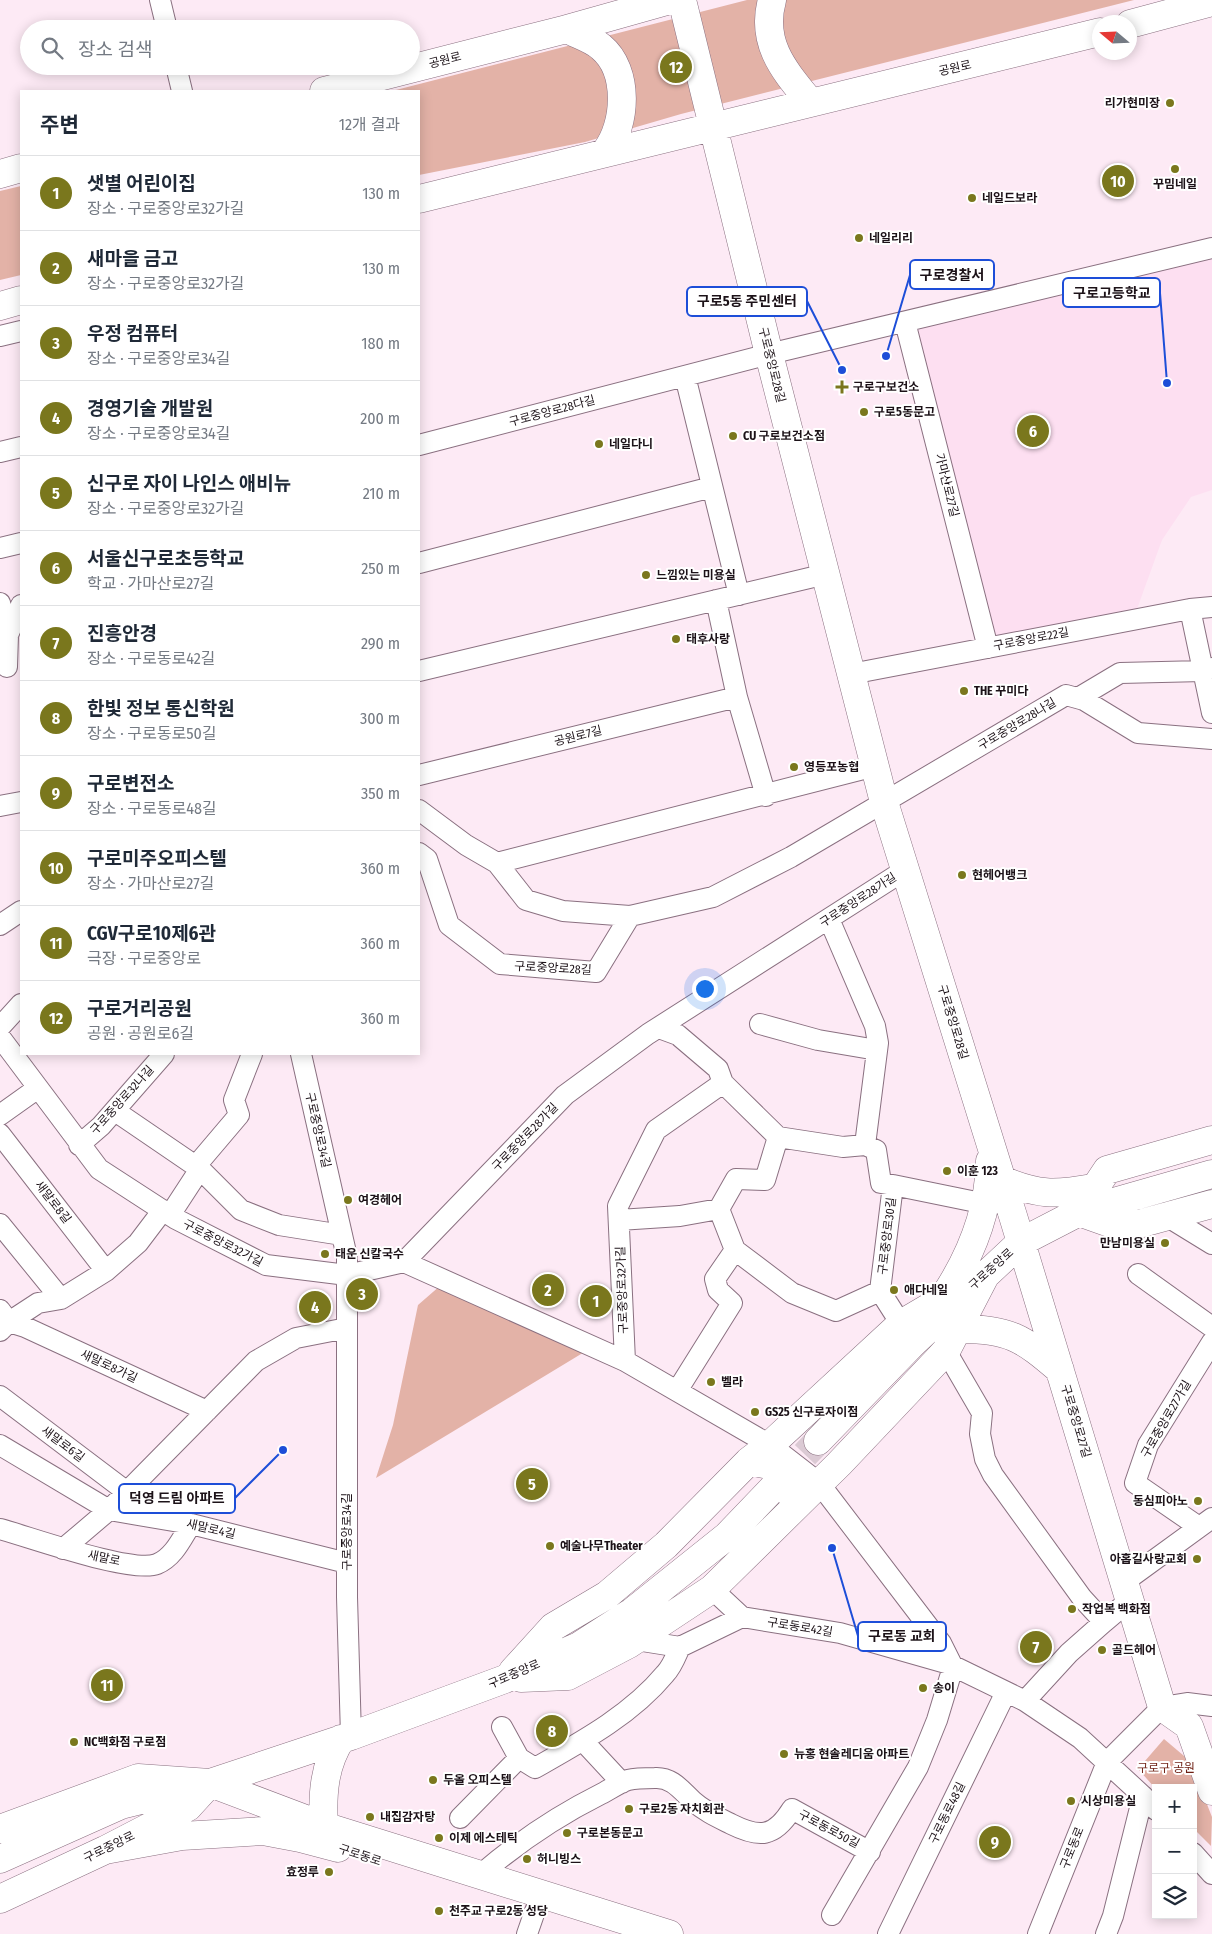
<!DOCTYPE html>
<html lang="ko">
<head>
<meta charset="utf-8">
<style>
	:root { --surface:#fff; --page:#f2f2f3; --text:#1f2937; --muted:#747a83; --line:#e0e1e3; --accent:#7a771d }
	body { margin:0; font-family:"Fira Sans Condensed","Noto Sans KR",sans-serif; background:var(--page); color:var(--text) }
	.controls { position:absolute; right:15px; bottom:15px; display:grid; overflow:hidden; border-radius:0px; box-shadow:0 2px 12px #0003 }
	.controls button { width:45px; height:45px; display:grid; place-items:center; padding:0; border:0; border-bottom:1px solid var(--line); background:var(--surface); color:var(--text); font:25px sans-serif }
	.compass { position:absolute; left:1092px; top:15px; width:45px; height:45px; border-radius:50%; background:var(--surface); box-shadow:0 2px 12px #0003; rotate:289deg }
	.you { position:absolute; left:704px; top:988px; width:18px; height:18px; margin:-12px; border:4px solid #fff; border-radius:50%; background:#1a73e8; box-shadow:0 0 0 8px #1a73e833 }
	.badge { display:grid; place-items:center; width:32px; height:32px; border-radius:50%; background:var(--accent); color:#fff; font-size:16px; font-weight:700 }
	.pin { position:absolute; translate:-50% -50%; border:2px solid #fff; box-shadow:0 1px 5px #0006 }
	.list { margin:0; padding:0; list-style:none }
	h2 { display:flex; justify-content:space-between; align-items:center; height:65px; margin:0; padding:0 20px; font-size:21px }
	h2 small { font-size:16px; font-weight:400; color:var(--muted) }
	.list li { display:grid; grid-template-columns:32px 1fr auto; gap:15px; align-items:center; box-sizing:border-box; height:75px; padding:0 20px; border-top:1px solid var(--line) }
	.list b { display:block; font-size:19px; white-space:nowrap }
	.list p { margin:0; font-size:16px; white-space:nowrap; color:var(--muted) }
	.list em { font-size:16px; font-style:normal; color:var(--muted) }
	.icon { flex:none; width:28px; height:28px; fill:none; stroke:currentColor; stroke-width:2; stroke-linecap:round; stroke-linejoin:round }
	.map { position:relative; flex:none; width:1212px; height:1934px; overflow:hidden }
	.search { position:absolute; background:var(--surface); box-shadow:0 2px 12px #0003; left:20px; top:20px; width:400px; height:55px; display:flex; align-items:center; gap:12px; box-sizing:border-box; padding:0 18px; border-radius:28px; color:var(--muted); font-size:19px }
	.panel { position:absolute; background:var(--surface); box-shadow:0 2px 12px #0003; left:20px; top:90px; width:400px; height:965px; border-radius:0px }
	.map>svg:first-child { display:block }
	.built { fill:#fddff1 }
	.green { fill:#e3b2a7 }
	.lines { fill:none; stroke-linecap:round; stroke-linejoin:round }
	.secondary-tunnel { stroke:#dbcad4; stroke-width:28; stroke-dasharray:28 14; stroke-linecap:butt }
	.street-casing { stroke:#8a7080; stroke-width:22 }
	.secondary-casing { stroke:#8a7080; stroke-width:29 }
	.street { stroke:#fff; stroke-width:20 }
	.secondary { stroke:#fff; stroke-width:28 }
	.poi-dot { fill:#7a771d; stroke:#fff; stroke-width:2 }
	.labels { text-anchor:middle; dominant-baseline:central; stroke-width:4; stroke-linejoin:round; paint-order:stroke }
	.street-label { font-size:12px; fill:#1c1218; stroke:#fff }
	.poi-label { font-size:12px; font-weight:bold; fill:#1c1218; stroke:#fff; text-anchor:start }
	.park-label { font-size:12px; fill:#6e1f12; stroke:#fff }
	.leader { fill:none; stroke:#1d4ed8; stroke-width:2 }
	.callout-dot { fill:#1d4ed8; stroke:#fff; stroke-width:2 }
	.callout { fill:#fff; stroke:#1d4ed8; stroke-width:2 }
	.callout-label { font-size:14px; text-anchor:middle; font-weight:bold; fill:#1c1218 }
</style>
</head>
<body>
<div class="map">
<svg width="1212" height="1934" viewBox="0 0 1212 1934">
	<rect width="100%" height="100%" fill="#fdeaf5"/>
	<path class="built" d="M 1212,248 L 1212,490 L 1191,497 L 1162,540 L 1133,620 L 988,648 L 905,322 Z"/>
	<path class="green" d="M 747,0 L 1134,0 L 681,114 L 585,142 L 419,175 L 419,91 L 392,91 Z
		M 21,186 L 21,275 L 0,280 L 0,191 Z
		M 441,1285 L 586,1351 L 376,1478 L 393,1425 L 418,1305 Z
		M 1164,1739 L 1190,1761 L 1212,1817 L 1211,1846 L 1193,1828 L 1193,1788 L 1156,1789 L 1138,1769 Z"/>
	<g class="lines">
		<path class="secondary-tunnel" d="M 776,1485 L 818,1441"/>
		<defs>
			<path id="street" d="M 160,0 L 167,29
				M 176,66 L 182,91
				M 905,322 L 988,648
				M 0,336 L 21,331
				M 685,376 L 739,595
				M 419,445 L 769,354 L 1212,248
				M 0,452 L 21,447
				M 0,548 L 21,543
				M 419,563 L 712,487
				M 716,600 L 737,697 L 766,796
				M 0,603 L 8,635 L 7,667
				M 1190,609 L 1212,713
				M 8,635 L 21,605
				M 419,671 L 826,574
				M 851,674 L 1190,609 L 1212,607
				M 1078,698 L 1120,673 L 1203,671 L 1212,668
				M 419,775 L 737,697
				M 0,806 L 21,802
				M 419,810 L 466,845 L 497,863 L 526,900 L 563,911 L 630,916
				M 419,853 L 427,859 L 449,925 L 500,964 L 596,972 L 630,916 L 713,897 L 791,857 L 1066,695 L 1084,700 L 1138,733 L 1212,739
				M 497,863 L 875,766
				M 0,925 L 21,911
				M 760,1024 L 818,1040 L 877,1050
				M 0,1027 L 21,1004
				M 659,1028 L 678,1035 L 718,1069 L 723,1083 L 778,1137 L 843,1147 L 865,1145
				M 0,1037 L 99,1169 L 176,1219 L 266,1265 L 347,1275 L 404,1262 L 625,1361 L 770,1445 L 819,1483 L 941,1643 L 953,1667 L 937,1720 L 918,1767 L 832,1915
				M 301,1054 L 347,1257 L 347,1597 L 351,1736
				M 115,1111 L 200,1169 L 241,1210 L 279,1225 L 342,1235
				M 0,1115 L 38,1088
				M 0,1134 L 106,1271
				M 79,1145 L 101,1126 L 164,1054
				M 893,1185 L 986,1204
				M 170,1215 L 200,1169 L 200,1161 L 239,1115 L 234,1100 L 252,1054
				M 1168,1217 L 1212,1244
				M 619,1220 L 680,1216 L 719,1209 L 736,1179 L 765,1180 L 778,1137
				M 0,1224 L 61,1299
				M 735,1250 L 792,1293 L 836,1311 L 880,1291 L 893,1185 L 881,1183 L 876,1150 L 865,1145 L 878,1043 L 875,1026 L 829,919
				M 404,1262 L 565,1095 L 648,1034 L 905,870
				M 1138,1274 L 1212,1327
				M 880,1291 L 901,1324
				M 0,1310 L 9,1322 L 38,1303 L 61,1299 L 106,1271 L 138,1243 L 163,1210
				M 0,1331 L 9,1322 L 25,1327 L 207,1411
				M 946,1351 L 982,1413 L 980,1434 L 985,1459 L 993,1475 L 1082,1598 L 1104,1622 L 1130,1600
				M 625,1361 L 618,1206 L 656,1130 L 723,1083
				M 677,1391 L 732,1303 L 718,1290 L 715,1279 L 735,1250 L 719,1209
				M 0,1396 L 127,1492
				M 0,1445 L 109,1510 L 191,1524 L 347,1563
				M 1199,1527 L 1135,1483 L 1148,1445 L 1212,1342
				M 0,1529 C 30,1537 132,1574 157,1564 C 174,1557 182,1538 191,1524
				M 63,1549 L 109,1510 L 256,1361 L 296,1338 L 347,1328
				M 1124,1582 L 1212,1518
				M 712,1589 L 742,1617 L 840,1633 L 949,1664 L 1025,1701 L 1080,1738 L 1143,1796 L 1156,1810
				M 636,1640 L 680,1647 L 742,1617
				M 1025,1701 L 1069,1653 L 1104,1622
				M 583,1741 L 622,1783
				M 519,1758 L 535,1768 C 581,1742 631,1715 665,1674 C 672,1667 676,1656 680,1647
				M 460,1818 L 519,1758 L 502,1727
				M 1193,1853 L 1212,1874
				M 480,1875 C 517,1843 557,1816 601,1794 C 609,1790 619,1783 628,1780 C 636,1778 646,1778 655,1778 C 672,1777 681,1790 693,1801 C 704,1811 717,1817 731,1824 C 759,1838 774,1838 792,1809 L 870,1852
				M 527,1934 L 535,1911
				M 888,1934 L 1006,1692
				M 1038,1934 L 1107,1762 L 1162,1707 L 1187,1703 L 1212,1706
				M 1106,1934 L 1113,1916 L 1143,1796"/>
			<path id="secondary" d="M 682,0 L 769,354 L 884,802 L 1013,1216 L 1162,1707 L 1189,1726 L 1212,1791
				M 772,0 C 760,44 785,71 810,102
				M 1130,24 L 1212,2
				M 567,29 C 578,35 592,39 601,47 C 630,71 626,125 606,151
				M 324,91 L 567,29 L 670,0
				M 0,174 L 21,168
				M 419,199 L 1100,32
				M 0,306 L 21,300
				M 1212,1140 L 1107,1170 L 1079,1212 L 1124,1228 L 1212,1204
				M 1002,1180 C 1038,1195 1054,1195 1093,1188
				M 945,1295 C 972,1254 989,1211 990,1161
				M 957,1329 C 1008,1328 1023,1338 1060,1370
				M 818,1441 L 913,1343 L 1021,1242 L 1079,1212 L 1212,1174
				M 749,1461 L 779,1467 L 796,1486 L 793,1499
				M 513,1671 L 553,1627 L 607,1595 L 666,1545 L 749,1461 L 770,1445 L 901,1324 L 986,1274
				M 521,1678 L 568,1676 L 629,1644 L 712,1589 L 839,1464 L 946,1351 L 986,1274
				M 324,1826 C 322,1795 324,1765 341,1739
				M 0,1829 L 138,1778 L 210,1783 L 324,1826 L 669,1934
				M 105,1850 L 182,1836 L 263,1831 L 300,1838 L 338,1848
				M 0,1859 L 121,1805 L 210,1783 L 351,1736 L 505,1679 L 579,1646 L 632,1612 L 727,1536 L 774,1487
				M 0,1899 L 105,1850 L 188,1807 L 210,1783"/>
		</defs>
		<use href="#street" class="street-casing"/>
		<use href="#secondary" class="secondary-casing"/>
		<use href="#street" class="street"/>
		<use href="#secondary" class="secondary"/>
	</g>
	<g class="poi-dot">
		<circle cx="1170" cy="103" r="5"/>
		<circle cx="1175" cy="169" r="5"/>
		<circle cx="972" cy="198" r="5"/>
		<circle cx="859" cy="238" r="5"/>
		<path d="M839.5 379.5h5v5h5v5h-5v5h-5v-5h-5v-5h5z"/>
		<circle cx="864" cy="412" r="5"/>
		<circle cx="733" cy="436" r="5"/>
		<circle cx="599" cy="444" r="5"/>
		<circle cx="646" cy="575" r="5"/>
		<circle cx="676" cy="639" r="5"/>
		<circle cx="964" cy="691" r="5"/>
		<circle cx="794" cy="767" r="5"/>
		<circle cx="962" cy="875" r="5"/>
		<circle cx="947" cy="1171" r="5"/>
		<circle cx="348" cy="1200" r="5"/>
		<circle cx="1165" cy="1243" r="5"/>
		<circle cx="325" cy="1254" r="5"/>
		<circle cx="894" cy="1290" r="5"/>
		<circle cx="711" cy="1382" r="5"/>
		<circle cx="755" cy="1412" r="5"/>
		<circle cx="1198" cy="1501" r="5"/>
		<circle cx="550" cy="1546" r="5"/>
		<circle cx="1197" cy="1559" r="5"/>
		<circle cx="1072" cy="1609" r="5"/>
		<circle cx="1102" cy="1650" r="5"/>
		<circle cx="923" cy="1688" r="5"/>
		<circle cx="74" cy="1742" r="5"/>
		<circle cx="784" cy="1754" r="5"/>
		<circle cx="433" cy="1780" r="5"/>
		<circle cx="1071" cy="1801" r="5"/>
		<circle cx="629" cy="1809" r="5"/>
		<circle cx="370" cy="1817" r="5"/>
		<circle cx="567" cy="1833" r="5"/>
		<circle cx="439" cy="1838" r="5"/>
		<circle cx="527" cy="1859" r="5"/>
		<circle cx="329" cy="1872" r="5"/>
		<circle cx="439" cy="1911" r="5"/>
	</g>
	<g class="labels">
		<g class="street-label">
			<text transform="translate(445 60) rotate(-14)">공원로</text>
			<text transform="translate(955 68) rotate(-13)">공원로</text>
			<text transform="translate(772 365) rotate(76)">구로중앙로28길</text>
			<text transform="translate(552 411) rotate(-15)">구로중앙로28다길</text>
			<text transform="translate(947 485) rotate(76)">가마산로27길</text>
			<text transform="translate(1031 639) rotate(-11)">구로중앙로22길</text>
			<text transform="translate(1017 724) rotate(-31)">구로중앙로28나길</text>
			<text transform="translate(578 736) rotate(-14)">공원로7길</text>
			<text transform="translate(858 900) rotate(-33)">구로중앙로28가길</text>
			<text transform="translate(553 968) rotate(3)">구로중앙로28길</text>
			<text transform="translate(953 1022) rotate(73)">구로중앙로28길</text>
			<text transform="translate(122 1100) rotate(-48)">구로중앙로32나길</text>
			<text transform="translate(318 1130) rotate(77)">구로중앙로34길</text>
			<text transform="translate(525 1137) rotate(-46)">구로중앙로28가길</text>
			<text transform="translate(53 1202) rotate(52)">새말로8길</text>
			<text transform="translate(887 1236) rotate(-83)">구로중앙로30길</text>
			<text transform="translate(223 1243) rotate(27)">구로중앙로32가길</text>
			<text transform="translate(991 1269) rotate(-42)">구로중앙로</text>
			<text transform="translate(622 1290) rotate(-92)">구로중앙로32가길</text>
			<text transform="translate(109 1366) rotate(25)">새말로8가길</text>
			<text transform="translate(1166 1419) rotate(-60)">구로중앙로27가길</text>
			<text transform="translate(1076 1421) rotate(73)">구로중앙로27길</text>
			<text transform="translate(63 1444) rotate(37)">새말로6길</text>
			<text transform="translate(211 1529) rotate(13)">새말로4길</text>
			<text transform="translate(347 1532) rotate(-90)">구로중앙로34길</text>
			<text transform="translate(104 1558) rotate(12)">새말로</text>
			<text transform="translate(800 1627) rotate(9)">구로동로42길</text>
			<text transform="translate(514 1674) rotate(-23)">구로중앙로</text>
			<text transform="translate(947 1813) rotate(-64)">구로동로48길</text>
			<text transform="translate(829 1829) rotate(28)">구로동로50길</text>
			<text transform="translate(109 1847) rotate(-26)">구로중앙로</text>
			<text transform="translate(1072 1848) rotate(-68)">구로동로</text>
			<text transform="translate(360 1855) rotate(18)">구로동로</text>
		</g>
		<g class="poi-label">
			<text x="1160" y="103" text-anchor="end">리가현미장</text>
			<text x="1175" y="184" text-anchor="middle">꾸밈네일</text>
			<text x="982" y="198">네일드보라</text>
			<text x="869" y="238">네일리리</text>
			<text x="853" y="387">구로구보건소</text>
			<text x="874" y="412">구로5동문고</text>
			<text x="743" y="436">CU 구로보건소점</text>
			<text x="609" y="444">네일다니</text>
			<text x="656" y="575">느낌있는 미용실</text>
			<text x="686" y="639">태후사랑</text>
			<text x="974" y="691">THE 꾸미다</text>
			<text x="804" y="767">영등포농협</text>
			<text x="972" y="875">현헤어뱅크</text>
			<text x="957" y="1171">이훈 123</text>
			<text x="358" y="1200">여경헤어</text>
			<text x="1155" y="1243" text-anchor="end">만남미용실</text>
			<text x="335" y="1254">태운 신칼국수</text>
			<text x="904" y="1290">애다네일</text>
			<text x="721" y="1382">벨라</text>
			<text x="765" y="1412">GS25 신구로자이점</text>
			<text x="1188" y="1501" text-anchor="end">동심피아노</text>
			<text x="560" y="1546">예술나무Theater</text>
			<text x="1187" y="1559" text-anchor="end">아홉길사랑교회</text>
			<text x="1082" y="1609">작업복 백화점</text>
			<text x="1112" y="1650">골드헤어</text>
			<text x="933" y="1688">송이</text>
			<text x="84" y="1742">NC백화점 구로점</text>
			<text x="794" y="1754">뉴홍 현솔레디움 아파트</text>
			<text x="443" y="1780">두올 오피스텔</text>
			<text x="1081" y="1801">시상미용실</text>
			<text x="639" y="1809">구로2동 자치회관</text>
			<text x="380" y="1817">내집감자탕</text>
			<text x="577" y="1833">구로본동문고</text>
			<text x="449" y="1838">이제 에스테틱</text>
			<text x="537" y="1859">허니빙스</text>
			<text x="319" y="1872" text-anchor="end">효정루</text>
			<text x="449" y="1911">천주교 구로2동 성당</text>
		</g>
		<g class="park-label">
			<text x="1166" y="1768">구로구 공원</text>
		</g>
	</g>
	<path class="leader" d="M886 356L910 275M1167 383L1160 293M842 370L807 301M283 1450L235 1498M832 1548L858 1636"/>
	<g class="callout-dot">
		<circle cx="886" cy="356" r="5"/>
		<circle cx="1167" cy="383" r="5"/>
		<circle cx="842" cy="370" r="5"/>
		<circle cx="283" cy="1450" r="5"/>
		<circle cx="832" cy="1548" r="5"/>
	</g>
	<g class="callout">
		<rect x="910" y="260" width="84" height="29" rx="5"/>
		<rect x="1063" y="278" width="97" height="29" rx="5"/>
		<rect x="687" y="287" width="120" height="29" rx="5"/>
		<rect x="119" y="1484" width="116" height="29" rx="5"/>
		<rect x="858" y="1622" width="88" height="29" rx="5"/>
	</g>
	<g class="callout-label">
		<text x="952" y="280">구로경찰서</text>
		<text x="1112" y="298">구로고등학교</text>
		<text x="747" y="306">구로5동 주민센터</text>
		<text x="177" y="1503">덕영 드림 아파트</text>
		<text x="902" y="1641">구로동 교회</text>
	</g>
</svg>
<div class="controls">
<button>+</button>
<button>−</button>
<button><svg class="icon" aria-label="layers" viewBox="0 0 24 24"><path d="M12 4l9 5-9 5-9-5zM3 14l9 5 9-5"/></svg></button>
</div>
<svg class="compass" viewBox="-18 -18 36 36"><path d="M0-13l5 13h-10z" fill="#e53935"/><path d="M0 13l5-13h-10z" fill="#747a83"/></svg>
<div class="you"></div>
<div class="pin badge" style="left:596px;top:1301px">1</div>
<div class="pin badge" style="left:548px;top:1290px">2</div>
<div class="pin badge" style="left:362px;top:1294px">3</div>
<div class="pin badge" style="left:315px;top:1307px">4</div>
<div class="pin badge" style="left:532px;top:1484px">5</div>
<div class="pin badge" style="left:1033px;top:431px">6</div>
<div class="pin badge" style="left:1036px;top:1647px">7</div>
<div class="pin badge" style="left:552px;top:1731px">8</div>
<div class="pin badge" style="left:995px;top:1842px">9</div>
<div class="pin badge" style="left:1118px;top:181px">10</div>
<div class="pin badge" style="left:107px;top:1685px">11</div>
<div class="pin badge" style="left:676px;top:67px">12</div>
<div class="search"><svg class="icon" aria-label="search" viewBox="0 0 24 24"><circle cx="10" cy="10" r="6"/><path d="M15 15l6 6"/></svg>장소 검색</div>
<section class="panel">
<h2>주변<small>12개 결과</small></h2>
<ul class="list">
<li><span class="badge">1</span><div><b>샛별 어린이집</b><p>장소 · 구로중앙로32가길</p></div><em>130 m</em></li>
<li><span class="badge">2</span><div><b>새마을 금고</b><p>장소 · 구로중앙로32가길</p></div><em>130 m</em></li>
<li><span class="badge">3</span><div><b>우정 컴퓨터</b><p>장소 · 구로중앙로34길</p></div><em>180 m</em></li>
<li><span class="badge">4</span><div><b>경영기술 개발원</b><p>장소 · 구로중앙로34길</p></div><em>200 m</em></li>
<li><span class="badge">5</span><div><b>신구로 자이 나인스 애비뉴</b><p>장소 · 구로중앙로32가길</p></div><em>210 m</em></li>
<li><span class="badge">6</span><div><b>서울신구로초등학교</b><p>학교 · 가마산로27길</p></div><em>250 m</em></li>
<li><span class="badge">7</span><div><b>진흥안경</b><p>장소 · 구로동로42길</p></div><em>290 m</em></li>
<li><span class="badge">8</span><div><b>한빛 정보 통신학원</b><p>장소 · 구로동로50길</p></div><em>300 m</em></li>
<li><span class="badge">9</span><div><b>구로변전소</b><p>장소 · 구로동로48길</p></div><em>350 m</em></li>
<li><span class="badge">10</span><div><b>구로미주오피스텔</b><p>장소 · 가마산로27길</p></div><em>360 m</em></li>
<li><span class="badge">11</span><div><b>CGV구로10제6관</b><p>극장 · 구로중앙로</p></div><em>360 m</em></li>
<li><span class="badge">12</span><div><b>구로거리공원</b><p>공원 · 공원로6길</p></div><em>360 m</em></li>
</ul>
</section>
</div>
</body>
</html>
